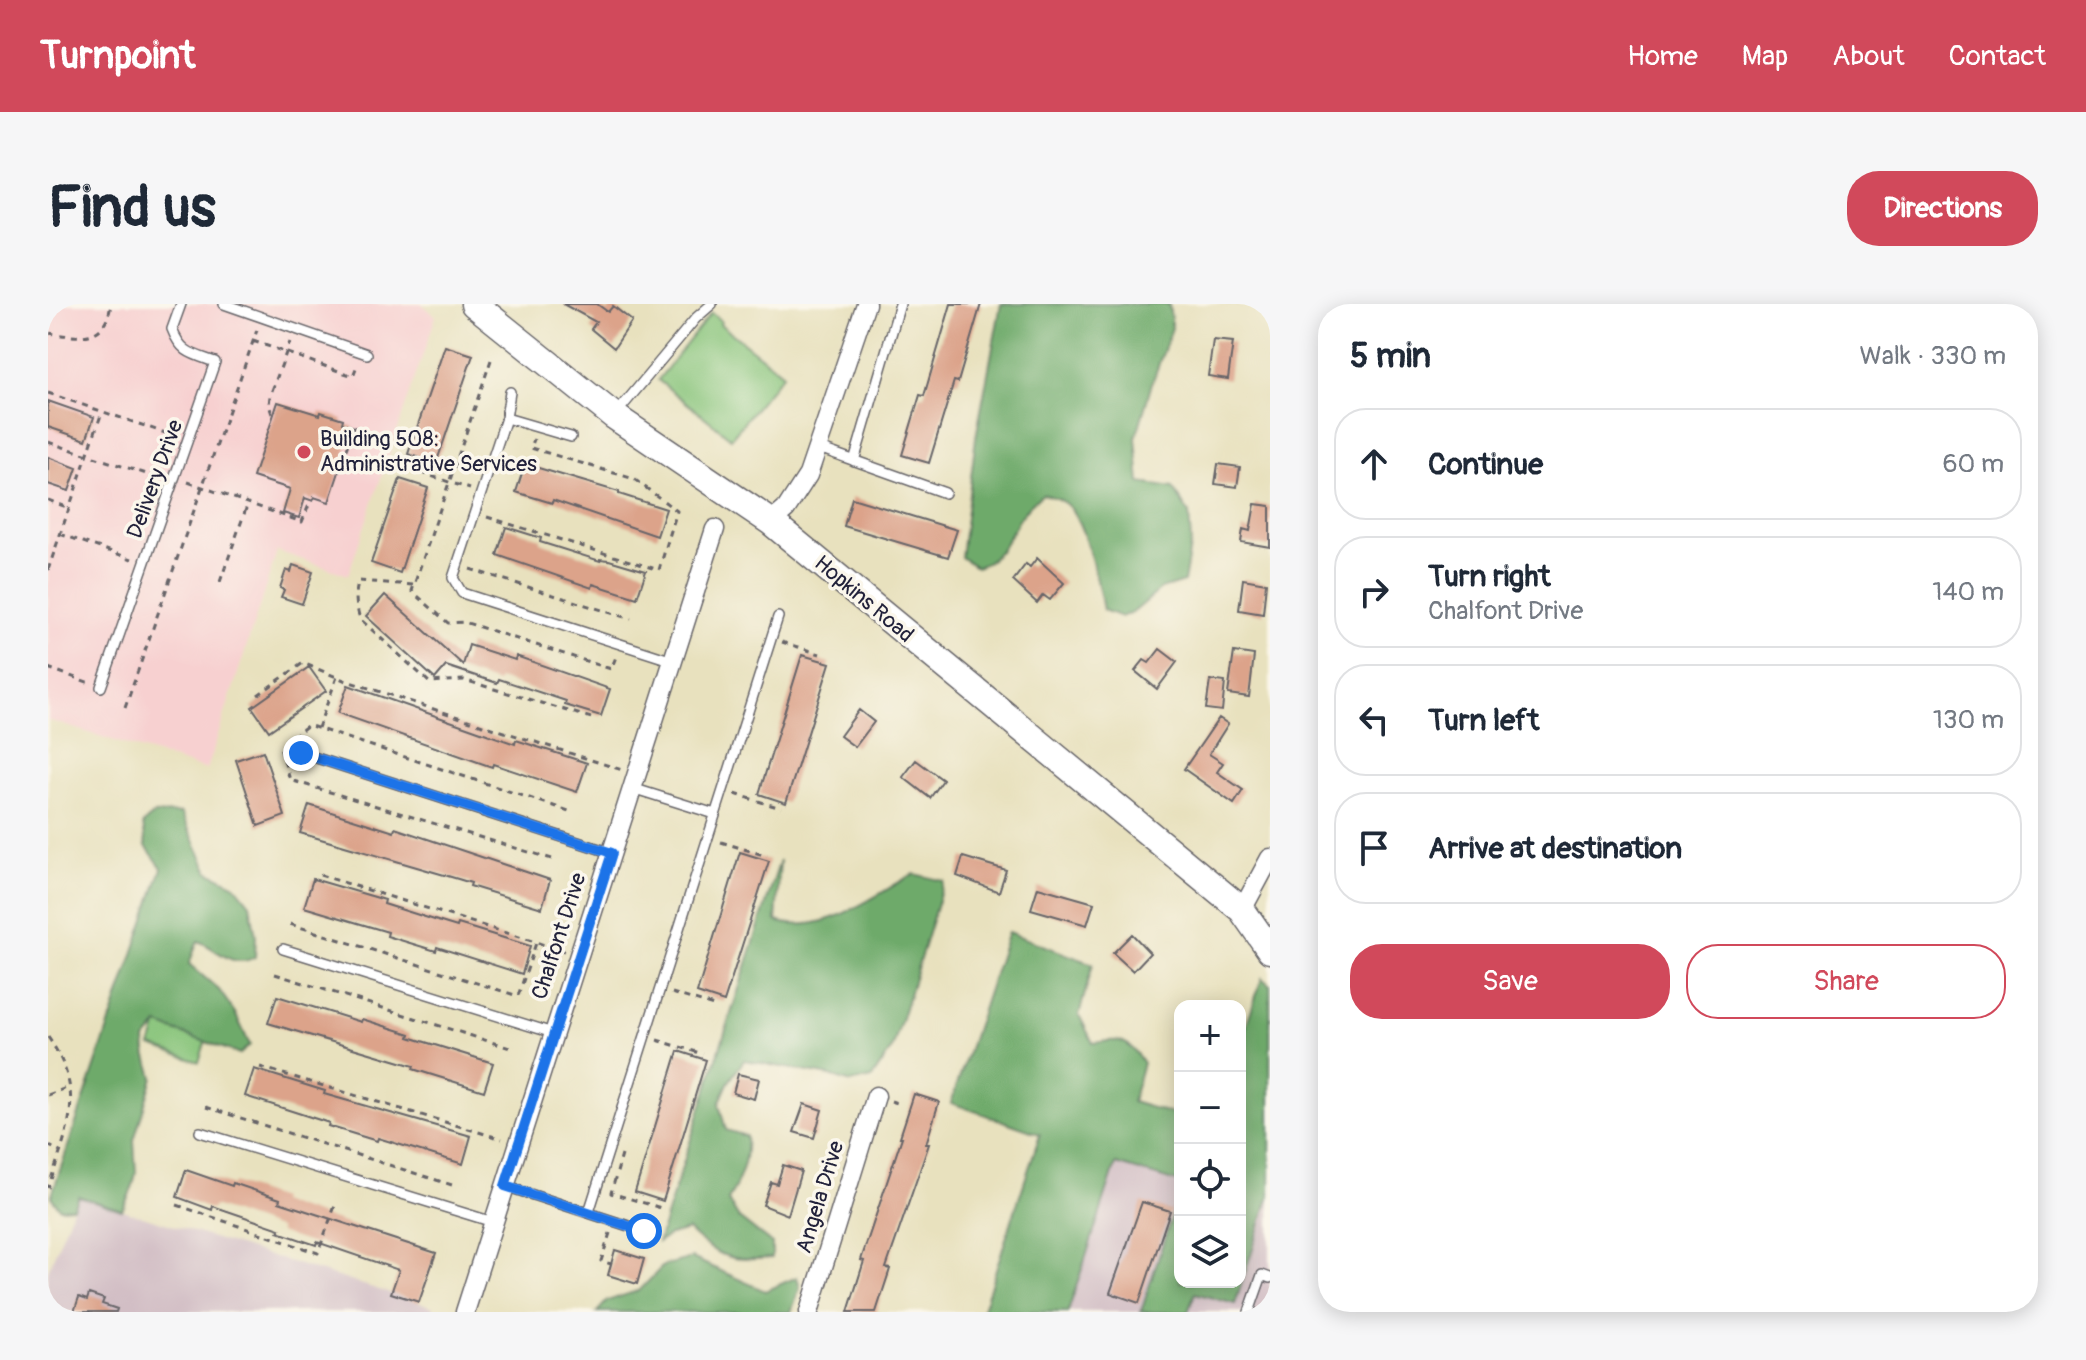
<!DOCTYPE html>
<html lang="en">
<head>
<meta charset="utf-8">
<style>
	:root { --surface:#fff; --page:#f6f6f7; --text:#1f2937; --muted:#747a83; --line:#e0e1e3; --accent:#d1495b }
	body { margin:0; font-family:Pangolin,sans-serif; background:var(--page); color:var(--text) }
	.controls { position:absolute; right:24px; bottom:24px; display:grid; overflow:hidden; border-radius:16px; box-shadow:0 4px 20px #0003 }
	.controls button { width:72px; height:72px; display:grid; place-items:center; padding:0; border:0; border-bottom:2px solid var(--line); background:var(--surface); color:var(--text); font:40px sans-serif }
	.stop { position:absolute; width:24px; height:24px; margin:-18px; border:6px solid #1a73e8; border-radius:50%; background:#fff }
	.stop.end { background:#1a73e8; border-color:#fff; box-shadow:0 2px 8px #0008 }
	.list { margin:0; padding:0; list-style:none }
	h2 { display:flex; justify-content:space-between; align-items:center; height:104px; margin:0; padding:0 32px; font-size:34px }
	h2 small { font-size:26px; font-weight:400; color:var(--muted) }
	.list li { display:grid; grid-template-columns:52px 1fr auto; gap:24px; align-items:center; box-sizing:border-box; height:112px; margin:0 16px 16px; padding:0 16px; border:2px solid var(--line); border-radius:32px }
	.list b { display:block; font-size:30px; white-space:nowrap }
	.list p { margin:0; font-size:26px; white-space:nowrap; color:var(--muted) }
	.list em { font-size:26px; font-style:normal; color:var(--muted) }
	.actions { display:flex; gap:16px; padding:24px 32px }
	.actions a { flex:1; padding:18px 0; border:2px solid var(--accent); border-radius:32px; text-align:center; font-size:28px; color:var(--accent) }
	.actions .main { background:var(--accent); color:#fff }
	.icon { flex:none; width:44px; height:44px; fill:none; stroke:currentColor; stroke-width:2; stroke-linecap:round; stroke-linejoin:round }
	.map { position:relative; flex:none; width:1222px; height:1008px; overflow:hidden; border-radius:32px }
	header { display:flex; align-items:center; gap:48px; box-sizing:border-box; height:112px; padding:0 40px; background:var(--accent); color:#fff }
	header strong { font-size:38px }
	nav { display:flex; gap:44px; margin-inline-start:auto; font-size:28px }
	.intro { display:flex; align-items:center; justify-content:space-between; box-sizing:border-box; height:192px; padding:0 48px }
	h1 { margin:0; font-size:56px }
	.button { padding:20px 36px; border-radius:32px; background:var(--accent); color:#fff; font-size:28px; font-weight:700 }
	main { display:flex; gap:48px; padding:0 48px }
	aside { flex:1; background:var(--surface); border-radius:32px; box-shadow:0 4px 20px #0003 }
	.map>svg:first-child { display:block }
	.built { fill:#f7d0d0 }
	.industrial { fill:#d2bec5 }
	.green { fill:#88c47a; stroke:#55735a; stroke-width:2 }
	.forest { fill:#6eaa6a; stroke:#486652; stroke-width:2 }
	.building { fill:#dca38a }
	.lines { fill:none; stroke-linecap:round; stroke-linejoin:round }
	.lane-casing { stroke:#676569; stroke-width:12 }
	.street-casing { stroke:#676569; stroke-width:21 }
	.secondary-casing { stroke:#676569; stroke-width:29 }
	.path { stroke:#676569; stroke-width:3; stroke-dasharray:6 6; stroke-linecap:butt }
	.lane { stroke:#fff; stroke-width:9 }
	.street { stroke:#fff; stroke-width:18 }
	.secondary { stroke:#fff; stroke-width:26 }
	.route { stroke:#1a73e8; stroke-width:10 }
	.poi-dot { fill:#d1495b; stroke:#fbf7ec; stroke-width:3 }
	.labels { text-anchor:middle; dominant-baseline:central; stroke-width:7; stroke-linejoin:round; paint-order:stroke }
	.poi-label { font-size:22px; fill:#22223b; stroke:#fbf7ec; text-anchor:start }
	.street-label { font-size:22px; fill:#22223b; stroke:#fbf7ec }
</style>
</head>
<body>
<header>
<strong>Turnpoint</strong>
<nav><a>Home</a><a>Map</a><a>About</a><a>Contact</a></nav>
</header>
<div class="intro"><h1>Find us</h1><a class="button">Directions</a></div>
<main>
<div class="map">
<svg width="1222" height="1008" viewBox="0 0 1222 1008">
	<rect width="100%" height="100%" fill="#fbf7ec"/>
	<filter id="ink" filterUnits="userSpaceOnUse"><feTurbulence type="fractalNoise" baseFrequency=".0125" numOctaves="2"/><feDisplacementMap in="SourceGraphic" scale="16" xChannelSelector="R" yChannelSelector="G"/><feConvolveMatrix kernelMatrix="1 2 1 2 8 2 1 2 1" color-interpolation-filters="sRGB"/></filter>
	<filter id="wash" filterUnits="userSpaceOnUse"><feTurbulence type="fractalNoise" baseFrequency=".006" numOctaves="4" result="noise"/><feDisplacementMap in="SourceGraphic" scale="32" xChannelSelector="R" yChannelSelector="G"/><feGaussianBlur stdDeviation="1.8" result="paint"/><feColorMatrix in="noise" values="0 0 0 0 0 0 0 0 0 0 0 0 0 0 0 0 0 1.4 0 .05"/><feComposite in="paint" operator="in"/></filter>
	<g filter="url(#wash)">
		<rect width="100%" height="100%" fill="#e8e1be"/>
		<path class="built" d="M 0,0 L 374,0 L 388,12 L 300,271 L 229,247 L 159,466 L 0,416 Z"/>
		<path class="industrial" d="M 1068,859 L 1132,879 L 1094,1008 L 1020,1008 Z
			M 1222,891 L 1222,1008 L 1140,1008 L 1147,989 L 1187,1000 Z
			M 30,892 L 386,1003 L 384,1008 L 0,1008 L 0,967 Z"/>
		<path class="green" d="M 663,9 L 673,17 L 672,20 L 735,70 L 683,134 L 610,76 Z
			M 110,720 L 158,736 L 151,758 L 103,742 Z"/>
		<path class="forest" d="M 953,0 L 1121,0 L 1124,24 L 1104,79 L 1088,134 L 1092,179 L 1125,184 L 1141,209 L 1143,237 L 1136,278 L 1113,285 L 1087,307 L 1073,313 L 1055,306 C 1051,283 1037,221 1022,204 C 1015,196 1006,193 995,190 C 989,195 981,200 977,207 C 963,225 952,258 928,263 L 913,253 L 928,133 Z
			M 133,509 L 161,568 L 186,580 L 202,600 L 208,632 L 207,653 C 184,666 171,645 150,637 L 141,660 L 171,686 L 187,709 L 202,741 L 192,750 L 110,721 L 97,736 L 98,749 L 105,773 L 86,836 L 88,869 L 84,885 L 74,906 L 30,892 L 25,903 L 12,904 L 3,893 L 114,564 L 98,542 L 95,520 L 106,510 Z
			M 732,556 L 728,617 C 777,633 825,591 866,570 L 896,577 L 845,743 L 824,774 L 803,779 L 782,772 L 696,756 L 680,779 L 671,800 L 678,826 L 698,832 C 700,857 692,875 680,897 L 691,914 L 724,940 L 724,954 C 685,958 669,954 640,926 L 622,931 L 610,938 Z
			M 960,628 L 1045,660 L 1031,711 L 1045,739 C 1073,735 1079,733 1095,759 L 1084,798 L 1132,812 L 1132,879 L 1068,860 L 1020,1008 L 934,1008 L 992,830 L 903,799 Z
			M 1214,674 L 1222,681 L 1222,891 L 1187,1000 L 1147,989 L 1140,1008 L 1093,1008 L 1132,886 L 1132,978 L 1192,978 L 1192,740 Z
			M 644,954 L 717,987 L 749,973 L 752,984 L 743,1008 L 549,1008 L 559,997 L 592,986 L 615,962 Z"/>
		<g id="blocks">
			<path class="building" d="M 515,0 L 549,0 L 560,8 L 565,2 L 584,17 L 566,44 L 543,25 L 548,18 Z
				M 903,0 L 933,0 L 910,78 L 906,77 L 881,159 L 854,151 L 872,91 L 876,92 Z
				M 1165,36 L 1185,38 L 1180,75 L 1160,72 Z
				M 397,42 L 425,51 L 388,160 L 360,150 Z
				M 0,97 L 46,113 L 38,136 L 0,123 Z
				M 230,98 L 272,111 L 273,108 L 295,115 L 294,119 L 306,123 L 281,198 L 266,193 L 265,197 L 257,194 L 251,214 L 235,209 L 242,185 L 205,173 Z
				M 0,153 L 29,164 L 21,187 L 0,180 Z
				M 477,160 L 571,188 L 571,190 L 618,205 L 609,232 L 505,196 L 504,199 L 468,188 Z
				M 1170,160 L 1192,163 L 1189,183 L 1167,180 Z
				M 352,175 L 380,184 L 352,269 L 323,259 Z
				M 804,194 L 909,226 L 900,253 L 796,222 Z
				M 1207,200 L 1222,202 L 1222,243 L 1193,238 L 1195,225 L 1202,227 Z
				M 458,223 L 493,234 L 492,238 L 552,257 L 552,255 L 561,256 L 598,267 L 589,294 L 545,280 L 544,284 L 449,251 Z
				M 989,254 L 1016,279 L 1002,296 L 995,291 L 989,299 L 965,277 L 978,260 L 982,263 Z
				M 245,261 L 265,268 L 254,300 L 233,293 L 236,286 L 232,284 L 238,266 L 243,268 Z
				M 1195,275 L 1218,279 L 1215,310 L 1191,306 Z
				M 337,291 L 415,361 L 421,341 L 467,356 L 468,352 L 562,385 L 553,412 L 517,401 L 518,397 L 451,375 L 449,379 L 398,362 L 387,375 L 318,312 Z
				M 1112,345 L 1129,358 L 1109,385 L 1087,367 L 1096,356 L 1101,359 Z
				M 1186,348 L 1206,351 L 1201,393 L 1180,390 Z
				M 754,351 L 782,359 L 738,499 L 711,490 Z
				M 261,363 L 278,387 L 221,427 L 204,403 Z
				M 1162,376 L 1177,378 L 1174,407 L 1158,405 Z
				M 300,381 L 453,435 L 467,440 L 468,436 L 539,459 L 529,488 L 445,460 L 444,463 L 290,409 Z
				M 811,406 L 826,418 L 807,443 L 792,432 Z
				M 1171,414 L 1180,420 L 1161,450 L 1175,459 L 1169,468 L 1195,486 L 1186,500 L 1136,465 Z
				M 215,447 L 237,512 L 210,522 L 188,456 Z
				M 868,456 L 895,476 L 882,494 L 855,473 Z
				M 261,501 L 346,528 L 347,524 L 502,576 L 494,604 L 422,582 L 423,579 L 410,575 L 252,529 Z
				M 692,548 L 721,557 L 676,698 L 649,689 Z
				M 915,553 L 958,566 L 951,588 L 909,572 Z
				M 265,575 L 337,596 L 336,600 L 396,619 L 409,623 L 410,620 L 482,642 L 474,670 L 389,643 L 388,647 L 339,632 L 340,628 L 256,603 Z
				M 990,583 L 1046,599 L 1039,621 L 983,605 Z
				M 1084,630 L 1102,649 L 1085,667 L 1065,649 Z
				M 229,692 L 313,718 L 314,715 L 362,730 L 361,733 L 445,759 L 436,787 L 365,765 L 366,762 L 220,719 Z
				M 630,747 L 658,756 L 615,897 L 587,888 Z
				M 206,765 L 277,787 L 276,790 L 423,832 L 415,860 L 330,834 L 329,837 L 280,822 L 281,819 L 197,792 Z
				M 690,770 L 711,775 L 706,795 L 685,789 Z
				M 866,790 L 891,798 L 878,840 L 881,840 L 838,964 L 842,965 L 828,1008 L 800,1008 L 816,957 L 813,956 L 854,833 L 852,833 Z
				M 756,800 L 774,806 L 766,834 L 746,828 Z
				M 735,861 L 753,867 L 740,911 L 715,901 L 723,878 L 729,880 Z
				M 138,866 L 184,882 L 185,879 L 232,895 L 231,898 L 388,949 L 371,998 L 343,989 L 351,966 L 269,938 L 268,941 L 230,928 L 232,925 L 165,902 L 164,906 L 129,893 Z
				M 1094,898 L 1122,907 L 1091,999 L 1062,989 Z
				M 567,946 L 596,955 L 589,980 L 560,971 Z
				M 41,990 L 56,995 L 54,1000 L 69,1005 L 68,1008 L 26,1008 L 31,993 L 39,996 Z"/>
		</g>
	</g>
	<g filter="url(#ink)">
		<use href="#blocks" fill-opacity="0" stroke="#676569" stroke-width="2"/>
		<g class="lines">
			<defs>
				<path id="lane" d="M 176,0 L 319,50
					M 462,88 L 458,114 L 405,274 L 414,289 L 625,357
					M 568,110 L 648,14 L 664,0
					M 458,114 L 523,133
					M 771,144 L 897,189
					M 806,157 L 852,0
					M 53,383 L 167,58 C 144,50 133,49 124,25 L 133,0
					M 253,449 L 564,549
					M 584,484 L 667,510
					M 235,645 L 505,729
					M 152,828 L 445,918
					M 457,882 L 596,927
					M 541,908 L 730,313
					M 1201,1008 L 1214,971 L 1222,974"/>
				<path id="street" d="M 723,218 L 738,205 L 760,171 L 818,0
					M 1194,606 L 1222,554
					M 417,1008 L 667,225
					M 761,1008 L 828,792"/>
				<path id="secondary" d="M 426,0 L 566,112 L 723,218 L 1194,606 L 1222,646"/>
			</defs>
			<use href="#lane" class="lane-casing"/>
			<use href="#street" class="street-casing"/>
			<use href="#secondary" class="secondary-casing"/>
			<path class="path" d="M 0,29 C 31,33 57,40 63,0
				M 205,37 L 305,72 L 310,59
				M 443,56 L 364,287 L 400,319 L 416,318 L 563,365 L 568,353
				M 0,89 L 129,133
				M 224,110 L 221,101 L 222,92 L 242,38
				M 0,138 L 111,174
				M 350,161 L 422,185
				M 140,178 L 254,218 L 263,196
				M 0,196 L 21,204
				M 439,213 L 611,266 L 629,207 L 586,175 L 483,144 L 486,135
				M 12,230 L 84,255
				M 422,265 L 583,315
				M 0,266 L 54,108
				M 172,278 L 200,199
				M 365,281 L 311,277 C 306,290 308,302 312,315 L 381,378 L 416,376 L 547,415
				M 734,338 L 772,350
				M 0,364 L 42,379
				M 210,391 L 255,359 L 296,376 L 574,466
				M 77,404 L 209,26
				M 270,424 L 289,373
				M 687,490 L 733,504
				M 673,538 L 719,552
				M 504,555 L 242,476 L 232,443 L 260,421 L 521,507
				M 272,571 L 516,647
				M 242,620 L 470,692 L 488,639
				M 227,670 L 462,744
				M 624,689 L 669,703
				M 0,733 C 39,790 20,825 0,884
				M 609,736 L 655,750
				M 212,763 L 454,835
				M 0,791 L 21,783
				M 843,797 L 852,800
				M 158,803 L 404,881
				M 0,841 L 12,848
				M 574,851 L 563,889 L 613,904
				M 129,901 L 270,949 L 288,899
				M 562,929 L 553,957 L 563,960"/>
			<use href="#lane" class="lane"/>
			<use href="#street" class="street"/>
			<use href="#secondary" class="secondary"/>
		</g>
	</g>
	<g class="lines" filter="url(#ink)">
		<path class="route" d="M 253,449 L 564,549 L 457,882 L 596,927"/>
	</g>
	<circle class="poi-dot" cx="256" cy="148" r="8"/>
	<g class="labels">
		<g class="poi-label">
			<text x="272" y="135">Building 508:<tspan x="272" dy="25">Administrative Services</tspan></text>
		</g>
		<g class="street-label">
			<text transform="translate(107 175) rotate(-70)">Delivery Drive</text>
			<text transform="translate(816 295) rotate(40)">Hopkins Road</text>
			<text transform="translate(511 632) rotate(-72)">Chalfont Drive</text>
			<text transform="translate(772 893) rotate(-73)">Angela Drive</text>
		</g>
	</g>
</svg>
<div class="controls">
<button>+</button>
<button>−</button>
<button><svg class="icon" aria-label="locate" viewBox="0 0 24 24"><circle cx="12" cy="12" r="6"/><path d="M12 2v4M12 18v4M2 12h4M18 12h4"/></svg></button>
<button><svg class="icon" aria-label="layers" viewBox="0 0 24 24"><path d="M12 4l9 5-9 5-9-5zM3 14l9 5 9-5"/></svg></button>
</div>
<div class="stop" style="left:596px;top:927px"></div>
<div class="stop end" style="left:253px;top:449px"></div>
</div>
<aside>
<h2>5 min<small>Walk · 330 m</small></h2>
<ul class="list">
<li><svg class="icon" aria-label="ahead" viewBox="0 0 24 24"><path d="M12 20V5M6 11l6-6 6 6"/></svg><div><b>Continue</b></div><em>60 m</em></li>
<li><svg class="icon" aria-label="right" viewBox="0 0 24 24"><path d="M7 20v-9h11M14 6l5 5-5 5"/></svg><div><b>Turn right</b><p>Chalfont Drive</p></div><em>140 m</em></li>
<li><svg class="icon" aria-label="left" viewBox="0 0 24 24"><path d="M17 20v-9H6M10 6l-5 5 5 5"/></svg><div><b>Turn left</b></div><em>130 m</em></li>
<li><svg class="icon" aria-label="arrive" viewBox="0 0 24 24"><path d="M6 21V4h12l-3 4 3 4H6"/></svg><div><b>Arrive at destination</b></div></li>
</ul>
<div class="actions"><a class="main">Save</a><a>Share</a></div>
</aside>
</main>
</body>
</html>
